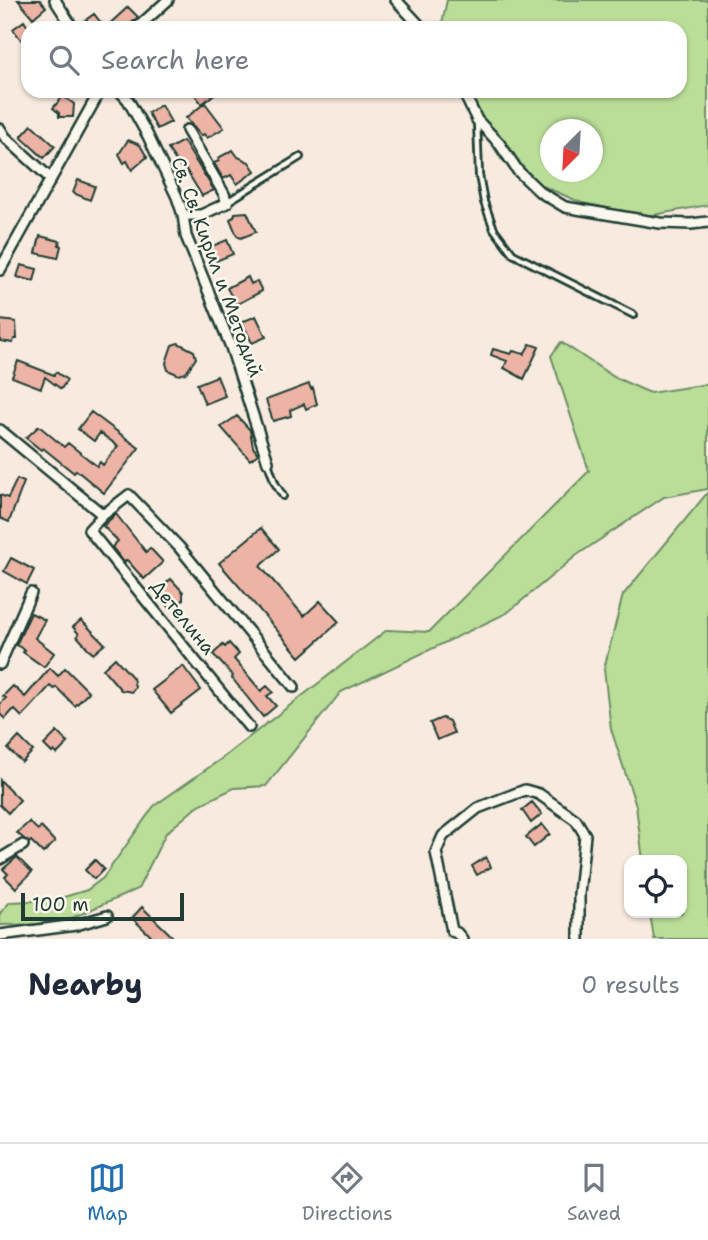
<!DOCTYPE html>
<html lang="en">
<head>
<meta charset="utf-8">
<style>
	:root { --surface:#fff; --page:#f6f6f7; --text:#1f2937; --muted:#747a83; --line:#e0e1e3; --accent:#1f6fb2 }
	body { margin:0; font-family:"Shantell Sans",sans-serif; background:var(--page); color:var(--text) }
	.controls { position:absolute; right:21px; bottom:21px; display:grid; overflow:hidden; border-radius:14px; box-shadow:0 2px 5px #0004 }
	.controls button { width:63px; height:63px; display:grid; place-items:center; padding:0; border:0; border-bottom:2px solid var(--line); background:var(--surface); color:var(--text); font:35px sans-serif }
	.compass { position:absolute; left:540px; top:119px; width:63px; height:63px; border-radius:50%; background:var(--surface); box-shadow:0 2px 5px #0004; rotate:204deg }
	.scale { position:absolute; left:21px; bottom:18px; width:163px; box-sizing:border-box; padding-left:7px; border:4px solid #1f3d34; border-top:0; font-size:19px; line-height:24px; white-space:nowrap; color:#1f3d34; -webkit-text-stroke:5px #fbf7ec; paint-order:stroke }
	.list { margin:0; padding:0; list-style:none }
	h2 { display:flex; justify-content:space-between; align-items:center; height:91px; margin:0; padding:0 28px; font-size:30px }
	h2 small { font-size:23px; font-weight:400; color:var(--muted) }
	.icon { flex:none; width:38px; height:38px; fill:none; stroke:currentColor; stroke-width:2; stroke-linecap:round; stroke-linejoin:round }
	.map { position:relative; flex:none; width:708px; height:939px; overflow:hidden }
	.search { position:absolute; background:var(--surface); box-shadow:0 2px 5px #0004; left:21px; right:21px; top:21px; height:77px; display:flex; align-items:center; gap:18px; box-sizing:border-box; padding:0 24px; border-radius:21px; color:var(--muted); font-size:26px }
	.sheet { height:203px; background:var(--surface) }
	nav { display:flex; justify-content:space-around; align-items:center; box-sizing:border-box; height:98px; border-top:2px solid var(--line); background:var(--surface); font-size:19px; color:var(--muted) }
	nav a { display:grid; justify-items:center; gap:4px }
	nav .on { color:var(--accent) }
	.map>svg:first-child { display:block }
	.green { fill:#bade98; stroke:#6c8e66; stroke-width:2; fill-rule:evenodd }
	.building { fill:#edb4a5; stroke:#1f3d34; stroke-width:2 }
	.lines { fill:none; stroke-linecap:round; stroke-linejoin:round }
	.lane-casing { stroke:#1f3d34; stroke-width:10 }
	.street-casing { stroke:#1f3d34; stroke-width:14 }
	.lane { stroke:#fbf7ec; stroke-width:4.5 }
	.street { stroke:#fbf7ec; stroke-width:9 }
	.labels { text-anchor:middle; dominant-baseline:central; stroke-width:5; stroke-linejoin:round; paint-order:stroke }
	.street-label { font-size:19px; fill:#1f3d34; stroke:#fbf7ec }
</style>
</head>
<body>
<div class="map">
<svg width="708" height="939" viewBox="0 0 708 939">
	<rect width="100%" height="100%" fill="#f8eade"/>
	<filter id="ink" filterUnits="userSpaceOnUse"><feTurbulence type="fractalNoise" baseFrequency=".0143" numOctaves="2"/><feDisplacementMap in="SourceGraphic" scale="14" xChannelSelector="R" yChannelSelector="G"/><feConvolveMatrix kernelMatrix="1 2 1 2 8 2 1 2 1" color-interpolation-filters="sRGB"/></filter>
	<g filter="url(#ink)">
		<path class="green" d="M 447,0 L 708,0 L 708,205 L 648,216 L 582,203 L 536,183 L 501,159 L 460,91 L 680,91 L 680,28 L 441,28 ZM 550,130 L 592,130 L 592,172 L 550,172 Z
			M 561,342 L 614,377 L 650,393 L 708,384 L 708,489 L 664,497 L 577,555 L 507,613 L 341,692 L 266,786 L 234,788 L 199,805 L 166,833 L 138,889 L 58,924 L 0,925 L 0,913 L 10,902 L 54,900 L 87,890 L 103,878 L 154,806 L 221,759 L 387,630 L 429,632 L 589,471 L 551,356 Z
			M 708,492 L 708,939 L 654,939 L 650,913 L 682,913 L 682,860 L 643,860 L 636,806 L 611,729 L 604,669 L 623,595 Z"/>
		<path class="building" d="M 18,0 L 40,0 L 46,7 L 33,18 Z
			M 128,7 L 138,17 L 126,28 L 80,28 L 79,25 L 94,14 L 105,28 Z
			M 24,21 L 28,27 L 28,49 L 13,29 Z
			M 192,91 L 218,91 L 202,104 Z
			M 63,96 L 74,104 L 73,117 L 59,117 L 59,113 L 53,108 Z
			M 205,103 L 224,128 L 207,138 L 204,134 L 201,136 L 186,118 Z
			M 161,105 L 171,122 L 157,129 L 148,113 Z
			M 32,125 L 55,146 L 44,158 L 21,137 Z
			M 128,140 L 140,145 L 147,157 L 132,170 L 127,161 L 124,163 L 119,154 Z
			M 183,141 L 214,190 L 202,196 L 185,168 L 182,170 L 168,149 Z
			M 233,150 L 238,157 L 249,162 L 255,171 L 237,184 L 231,175 L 223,179 L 214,163 L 219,161 L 218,158 Z
			M 78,180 L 95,186 L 90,200 L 73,193 Z
			M 247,212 L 256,232 L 241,238 L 237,236 L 230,219 L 234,217 L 235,213 Z
			M 40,236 L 60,241 L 59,245 L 61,246 L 58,258 L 36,253 Z
			M 227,240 L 233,254 L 216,261 L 210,247 Z
			M 21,265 L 37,269 L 34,281 L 17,277 Z
			M 248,277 L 251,284 L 257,281 L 262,291 L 236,305 L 227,288 Z
			M 256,316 L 266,337 L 252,343 L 242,322 Z
			M 0,320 L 16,322 L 17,339 L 14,339 L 13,343 L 0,341 Z
			M 178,343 L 194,351 L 196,358 L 186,373 L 179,375 L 168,370 L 166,363 L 172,345 Z
			M 530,344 L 539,347 L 524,379 L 504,368 L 507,361 L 491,355 L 493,349 L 511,354 L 513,351 L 524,354 Z
			M 18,361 L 54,375 L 56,372 L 67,380 L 61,389 L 45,377 L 41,388 L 12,377 Z
			M 217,376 L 225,396 L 205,404 L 197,384 Z
			M 309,384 L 311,389 L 313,388 L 317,404 L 306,409 L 304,404 L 290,410 L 291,416 L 273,421 L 266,400 Z
			M 91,412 L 139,448 L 104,493 L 76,470 L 74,473 L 43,448 L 41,450 L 26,438 L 39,426 L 64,447 L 68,443 L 97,466 L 100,462 L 103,465 L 118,446 L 100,433 L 94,441 L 78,429 Z
			M 237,416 L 250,430 L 253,447 L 258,454 L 250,460 L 221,427 Z
			M 17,479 L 24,482 L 9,522 L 0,518 L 0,495 L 8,498 Z
			M 116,514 L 146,552 L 150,548 L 163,562 L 144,579 L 127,560 L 124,562 L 112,547 L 118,541 L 103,526 Z
			M 261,528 L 279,549 L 260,566 L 304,616 L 320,601 L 339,622 L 300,657 L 219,563 Z
			M 11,558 L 34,570 L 27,584 L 4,571 Z
			M 171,579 L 183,592 L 183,600 L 171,609 L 156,592 Z
			M 31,613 L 45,620 L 35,638 L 54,653 L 44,667 L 23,652 L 25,650 L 16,645 Z
			M 81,620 L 105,644 L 93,654 L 77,636 L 79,634 L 73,627 Z
			M 229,643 L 239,654 L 234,659 L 261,691 L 267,686 L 273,692 L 267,696 L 276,706 L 263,717 L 232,678 L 233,676 L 213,654 L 223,645 L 225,647 Z
			M 115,658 L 133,678 L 135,687 L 132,692 L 121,690 L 103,669 Z
			M 183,666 L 201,690 L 171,713 L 152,690 Z
			M 50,668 L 58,676 L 65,668 L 89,692 L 75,706 L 56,687 L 54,689 L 50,686 L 22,717 L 14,709 L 5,719 L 0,714 L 0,704 L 6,698 L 3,696 L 13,686 L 25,697 Z
			M 442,718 L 449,721 L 454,733 L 437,740 L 430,723 Z
			M 57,732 L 68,743 L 57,754 L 54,751 L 52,753 L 44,745 Z
			M 19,737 L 33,751 L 22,762 L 8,749 Z
			M 0,780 L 20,800 L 8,813 L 0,805 Z
			M 532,802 L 542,814 L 531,823 L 522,810 Z
			M 29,822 L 38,830 L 41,827 L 55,842 L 43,853 L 31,841 L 29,843 L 17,833 Z
			M 542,824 L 550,834 L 534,847 L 526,837 Z
			M 17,857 L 32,872 L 16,888 L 5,877 L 8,874 L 3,869 Z
			M 486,857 L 491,867 L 477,875 L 472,866 Z
			M 95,860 L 104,869 L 94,879 L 85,870 Z
			M 142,907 L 175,939 L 154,939 L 132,918 Z"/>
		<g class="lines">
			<defs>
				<path id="lane" d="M 477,121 L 479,175 L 484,202 L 494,229 L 513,254 L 634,315
					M 227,202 L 300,157
					M 268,463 L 275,483 L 283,496"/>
				<path id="street" d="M 55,0 L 73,28
					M 396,0 L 422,28
					M 137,28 L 168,0
					M 120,91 L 128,100 L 148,136 L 177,197 L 183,215 L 186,236 L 231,347 L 268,462
					M 463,91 L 477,120 L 499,143 L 518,171 L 540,192 L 565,207 L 660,223 L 691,224 L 708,222
					M 0,129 L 5,137 L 51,179
					M 183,215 L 201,215 L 227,203 L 224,194 L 187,130
					M 0,270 L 100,91
					M 0,430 L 103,515
					M 0,664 L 31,593
					M 249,727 L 89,530 L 103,515 L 129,495 L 179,547 L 294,687
					M 0,859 L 23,845
					M 0,935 L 76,925 L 107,916
					M 462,939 L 457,933 L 452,931 L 436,852 L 443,836 L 478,808 L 525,790 L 539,794 L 576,820 L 585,835 L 579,894 L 579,939"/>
			</defs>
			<use href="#lane" class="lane-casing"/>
			<use href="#street" class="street-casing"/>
			<use href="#lane" class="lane"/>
			<use href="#street" class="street"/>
		</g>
	</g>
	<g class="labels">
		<g class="street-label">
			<text transform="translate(217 267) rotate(70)">Св. Св. Кирил и Методий</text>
			<text transform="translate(183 617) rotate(51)">Детелина</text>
		</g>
	</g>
</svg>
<div class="controls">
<button><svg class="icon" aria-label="locate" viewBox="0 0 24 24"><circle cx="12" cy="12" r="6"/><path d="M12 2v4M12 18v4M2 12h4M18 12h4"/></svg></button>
</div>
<svg class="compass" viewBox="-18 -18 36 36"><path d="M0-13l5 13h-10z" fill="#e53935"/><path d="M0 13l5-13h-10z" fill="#747a83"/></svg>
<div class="scale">100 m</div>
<div class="search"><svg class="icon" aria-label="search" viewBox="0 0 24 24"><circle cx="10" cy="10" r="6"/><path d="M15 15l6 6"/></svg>Search here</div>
</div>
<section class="sheet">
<h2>Nearby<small>0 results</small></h2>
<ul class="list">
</ul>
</section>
<nav>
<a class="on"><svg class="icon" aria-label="map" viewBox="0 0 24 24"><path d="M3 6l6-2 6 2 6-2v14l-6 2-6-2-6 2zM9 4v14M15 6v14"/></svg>Map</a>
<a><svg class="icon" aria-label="directions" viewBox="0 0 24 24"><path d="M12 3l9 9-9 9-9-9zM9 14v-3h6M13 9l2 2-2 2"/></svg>Directions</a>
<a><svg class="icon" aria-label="saved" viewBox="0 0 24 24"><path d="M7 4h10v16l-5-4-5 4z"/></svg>Saved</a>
</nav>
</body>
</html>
